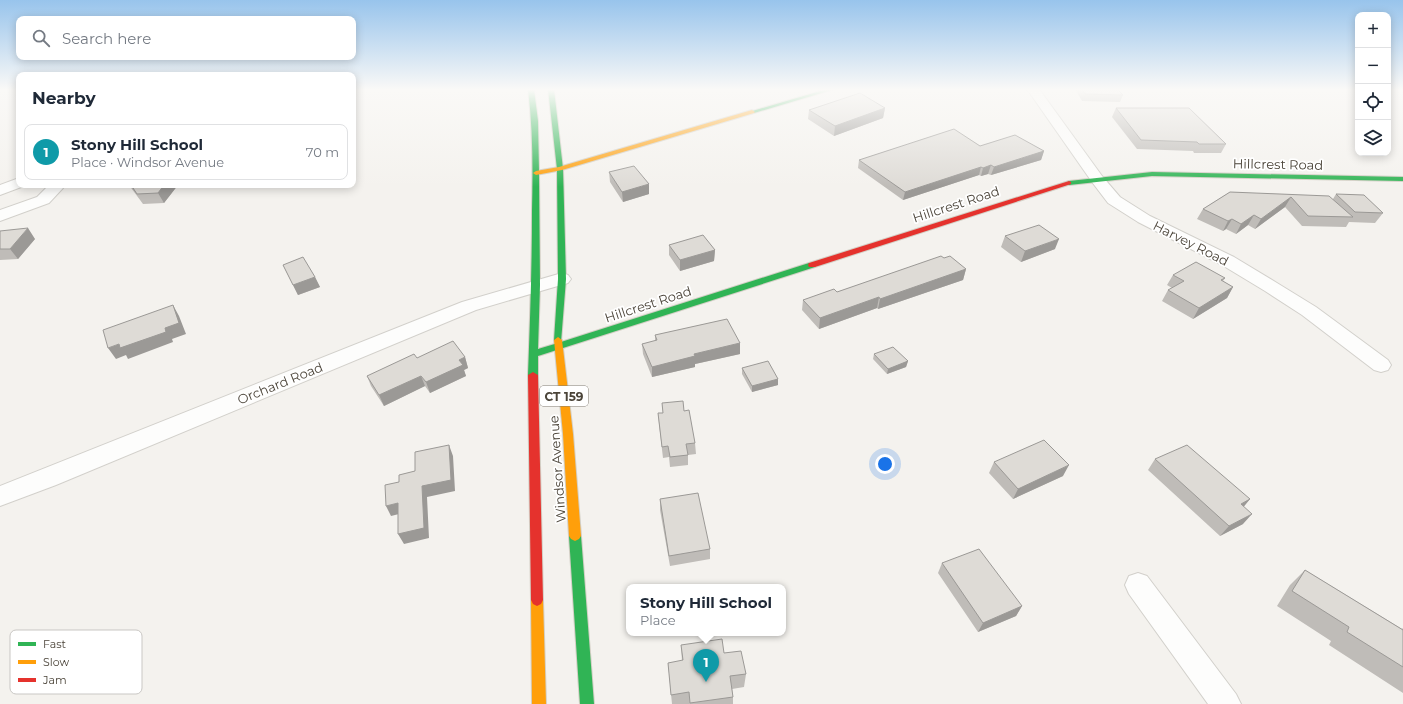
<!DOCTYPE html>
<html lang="en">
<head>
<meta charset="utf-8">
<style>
	:root { --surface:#fff; --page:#f6f6f7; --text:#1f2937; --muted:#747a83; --line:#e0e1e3; --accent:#868178 }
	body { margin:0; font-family:Montserrat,sans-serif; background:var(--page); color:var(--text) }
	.controls { position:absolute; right:12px; top:12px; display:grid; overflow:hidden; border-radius:8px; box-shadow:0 2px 10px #0003 }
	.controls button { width:36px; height:36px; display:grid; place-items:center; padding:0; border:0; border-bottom:1px solid var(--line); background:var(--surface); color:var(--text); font:20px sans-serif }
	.you { position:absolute; left:885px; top:464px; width:14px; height:14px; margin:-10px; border:3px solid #fff; border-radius:50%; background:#1a73e8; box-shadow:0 0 0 6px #1a73e833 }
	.badge { display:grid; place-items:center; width:26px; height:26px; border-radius:50%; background:var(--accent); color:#fff; font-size:13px; font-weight:700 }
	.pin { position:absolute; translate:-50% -33px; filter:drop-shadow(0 1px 2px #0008) }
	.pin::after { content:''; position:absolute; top:21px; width:14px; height:12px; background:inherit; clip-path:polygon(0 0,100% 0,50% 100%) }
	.popup { position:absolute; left:626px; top:584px; width:160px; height:52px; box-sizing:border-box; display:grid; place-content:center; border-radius:8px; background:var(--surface); filter:drop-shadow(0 1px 3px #0005); font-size:13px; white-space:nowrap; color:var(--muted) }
	.popup b { font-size:15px; color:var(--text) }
	.popup::after { content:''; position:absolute; left:50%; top:100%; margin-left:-8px; border:8px solid transparent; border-top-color:var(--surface) }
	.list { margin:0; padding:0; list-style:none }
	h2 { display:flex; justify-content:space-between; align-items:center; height:52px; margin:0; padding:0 16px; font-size:17px }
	h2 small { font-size:13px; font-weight:400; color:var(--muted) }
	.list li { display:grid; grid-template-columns:26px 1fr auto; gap:12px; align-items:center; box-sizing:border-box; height:56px; margin:0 8px 8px; padding:0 8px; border:1px solid var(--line); border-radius:8px }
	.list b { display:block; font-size:15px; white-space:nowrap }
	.list p { margin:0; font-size:13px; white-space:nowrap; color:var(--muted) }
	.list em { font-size:13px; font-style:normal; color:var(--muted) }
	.icon { flex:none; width:22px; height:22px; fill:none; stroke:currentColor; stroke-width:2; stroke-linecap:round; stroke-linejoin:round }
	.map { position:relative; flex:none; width:1403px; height:704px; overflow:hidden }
	.search { position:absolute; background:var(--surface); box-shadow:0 2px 10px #0003; left:16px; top:16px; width:340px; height:44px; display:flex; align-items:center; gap:10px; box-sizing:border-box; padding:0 14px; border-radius:8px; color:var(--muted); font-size:15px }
	.panel { position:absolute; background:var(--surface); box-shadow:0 2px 10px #0003; left:16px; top:72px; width:340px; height:116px; border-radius:8px }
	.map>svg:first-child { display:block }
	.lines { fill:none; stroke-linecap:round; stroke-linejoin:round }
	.street-casing { stroke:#d2d0cb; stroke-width:2 }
	.fast-casing { stroke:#d3cfc5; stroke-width:2 }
	.slow-casing { stroke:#d3cfc5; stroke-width:2 }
	.jam-casing { stroke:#d3cfc5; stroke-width:2 }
	.street { fill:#fdfdfc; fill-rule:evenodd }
	.fast { fill:#30b455; fill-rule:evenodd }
	.slow { fill:#ff9f0a; fill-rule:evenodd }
	.jam { fill:#e5322d; fill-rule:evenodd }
	.wall { fill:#bfbcb8 }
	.shaded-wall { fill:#9b9996 }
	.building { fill:#dedbd6; stroke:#9b9996 }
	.labels { text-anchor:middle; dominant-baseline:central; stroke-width:3.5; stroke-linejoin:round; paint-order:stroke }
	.shield { fill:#fff; stroke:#817c74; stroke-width:1 }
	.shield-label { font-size:12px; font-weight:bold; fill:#4b4439 }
	.street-label { font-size:13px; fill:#4b4439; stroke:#fff }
	.key { fill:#fff; stroke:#c9c7c4; stroke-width:1 }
	.key-label { font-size:11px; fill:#4b4439 }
</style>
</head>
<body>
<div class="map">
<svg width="1403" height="704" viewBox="0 0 1403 704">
	<rect width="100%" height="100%" fill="#f4f2ee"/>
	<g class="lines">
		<defs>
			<path id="street" d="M 1027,89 L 1039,89 L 1102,176 L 1120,197 L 1150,216 L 1234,257 L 1277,283 L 1316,307 L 1388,360 L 1391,365 L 1388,370 L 1381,372 L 1374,370 L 1302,315 L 1265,291 L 1222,265 L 1138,222 L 1108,203 L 1092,182 Z
				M 19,178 L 19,185 L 25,185 L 24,186 L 0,195 L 0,185 Z
				M 45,185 L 61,185 L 63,188 L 49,203 L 0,221 L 0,210 L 37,197 L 47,187 Z
				M 562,273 L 568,275 L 571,279 L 568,283 L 476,310 L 56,485 L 0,506 L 0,486 L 462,302 Z
				M 1138,573 L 1147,576 L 1236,694 L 1241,704 L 1208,704 L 1129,594 L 1125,585 L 1129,576 Z"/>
			<path id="fast" d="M 528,89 L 534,89 L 538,121 L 539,173 L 540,285 L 538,349 L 558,343 L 554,340 L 558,279 L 557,169 L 548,89 L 554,89 L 563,169 L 566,279 L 561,342 L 809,263 L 815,263 L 816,265 L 815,267 L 538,356 L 538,375 L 536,377 L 530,377 L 528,375 C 530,321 532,266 532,211 C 533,170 533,130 528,89 Z
				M 827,89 L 835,89 L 754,113 L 749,112 Z
				M 1152,172 L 1403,177 L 1403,181 L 1152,176 L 1069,185 L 1066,183 L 1069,181 Z
				M 575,531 L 579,533 L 581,536 L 594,704 L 580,704 L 569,536 L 571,533 Z"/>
			<path id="slow" d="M 752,110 L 755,112 L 754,113 L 562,170 L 536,175 L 533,173 L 536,171 L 559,167 Z
				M 558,337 L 562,340 L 573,434 L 581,536 L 579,539 L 575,541 L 571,539 L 569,536 L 563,434 L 554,340 Z
				M 537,594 L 541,596 L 543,600 L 546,704 L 532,704 L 531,600 L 533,596 Z"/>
			<path id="jam" d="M 1069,181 L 1071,182 L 1071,184 L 815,267 L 809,267 L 808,265 L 809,263 Z
				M 533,372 L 538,375 L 543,600 L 541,604 L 537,606 L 533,604 L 531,600 L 528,375 Z"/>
		</defs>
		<use href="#street" class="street-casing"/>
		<use href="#fast" class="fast-casing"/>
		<use href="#slow" class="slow-casing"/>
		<use href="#jam" class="jam-casing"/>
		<use href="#street" class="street"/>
		<use href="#fast" class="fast"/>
		<use href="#slow" class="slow"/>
		<use href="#jam" class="jam"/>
	</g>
	<path class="wall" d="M 1075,89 L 1117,89 L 1123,95 L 1120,102 L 1082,101 Z
		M 885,108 L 883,118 L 834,136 L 808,119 L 809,110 Z
		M 1116,108 L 1226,144 L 1221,153 L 1194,153 L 1193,151 L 1137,149 L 1112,117 Z
		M 980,146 L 1044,151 L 1041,160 L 991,175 L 988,174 L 981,176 L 979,175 L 903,200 L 858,168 L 859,160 Z
		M 609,172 L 649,194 L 623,202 L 610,182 Z
		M 129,185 L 178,185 L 164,203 L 143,204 Z
		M 1230,192 L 1333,199 L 1336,194 L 1383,213 L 1375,223 L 1349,222 L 1346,227 L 1302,226 L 1285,207 L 1255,229 L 1248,225 L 1236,234 L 1226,229 L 1223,231 L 1197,219 L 1203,209 Z
		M 0,231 L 35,239 L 18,259 L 0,260 Z
		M 1005,236 L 1055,249 L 1021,262 L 1001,247 Z
		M 669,245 L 715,250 L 714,261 L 680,271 L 669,255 Z
		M 944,258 L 966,269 L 963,280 L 878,309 L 877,308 L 819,329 L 802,310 L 803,300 L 837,292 Z
		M 283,265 L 315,277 L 320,287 L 298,295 Z
		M 1173,275 L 1225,278 L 1223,281 L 1233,287 L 1227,298 L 1193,319 L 1162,301 L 1168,290 L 1172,288 L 1167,285 Z
		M 655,335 L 740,343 L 740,354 L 695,364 L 695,367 L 652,377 L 643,354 L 642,344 L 655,341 Z
		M 874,354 L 908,361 L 906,367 L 887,374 L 873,359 Z
		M 465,357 L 468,368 L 464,370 L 466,376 L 430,393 L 425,386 L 384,406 L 371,386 L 367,376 L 417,358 Z
		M 742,368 L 778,379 L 778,385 L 752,392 L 742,374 Z
		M 662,403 L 684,411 L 695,443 L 696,454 L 688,455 L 688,465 L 670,467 L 669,457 L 663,458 L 659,424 L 658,413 L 663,413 Z
		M 1155,459 L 1250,499 L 1244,506 L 1243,524 L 1220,536 L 1148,470 Z
		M 994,462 L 1063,476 L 1013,499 L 989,473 Z
		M 660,499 L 710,549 L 710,559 L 670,566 L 660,510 Z
		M 942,563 L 1022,606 L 1016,616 L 978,632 L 938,573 Z
		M 1305,570 L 1402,629 L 1403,628 L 1403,693 L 1329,645 L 1331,641 L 1277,606 L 1290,585 Z
		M 681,645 L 724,653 L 746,674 L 744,687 L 732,689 L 733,697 L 733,704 L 672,704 L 668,663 L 682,661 Z"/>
	<path class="shaded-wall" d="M 885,108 L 883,118 L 834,136 L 835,126 Z
		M 1044,151 L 1041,160 L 991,175 L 994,167 Z
		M 991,165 L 988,174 L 981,176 L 983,168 Z
		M 981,167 L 979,175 L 903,200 L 905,192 Z
		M 649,184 L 649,194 L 623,202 L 622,192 Z
		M 164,185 L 178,185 L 164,203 L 158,193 Z
		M 1291,197 L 1285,207 L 1255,229 L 1261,219 Z
		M 1254,215 L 1248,225 L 1236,234 L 1241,224 Z
		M 1232,219 L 1226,229 L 1223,231 L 1228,221 Z
		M 28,228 L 35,239 L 18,259 L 10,249 Z
		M 1059,239 L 1055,249 L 1021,262 L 1025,251 Z
		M 715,250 L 714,261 L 680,271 L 680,260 Z
		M 966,269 L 963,280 L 878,309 L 880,299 Z
		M 315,277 L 320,287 L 298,295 L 293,285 Z
		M 1233,287 L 1227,298 L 1193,319 L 1199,308 Z
		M 879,297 L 877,308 L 819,329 L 820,318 Z
		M 173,305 L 179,316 L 186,334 L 172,339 L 173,342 L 128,359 L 126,355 L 116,359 L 108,348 L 165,328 Z
		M 740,343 L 740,354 L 695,364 L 695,367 L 652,377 L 652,367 L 694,354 Z
		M 465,357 L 468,368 L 464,370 L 466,376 L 430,393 L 426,382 L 459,360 Z
		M 908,361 L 906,367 L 887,374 L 888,369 Z
		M 421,376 L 425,386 L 384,406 L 379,395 Z
		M 778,379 L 778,385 L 752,392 L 752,386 Z
		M 449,445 L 453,456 L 455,491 L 427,497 L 429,538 L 404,544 L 398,534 L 422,486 Z
		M 1069,465 L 1063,476 L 1013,499 L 1018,489 Z
		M 1250,499 L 1241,510 L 1241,504 Z
		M 398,503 L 403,513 L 391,516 L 386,506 Z
		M 1252,514 L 1243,524 L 1220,536 L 1229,526 Z
		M 1022,606 L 1016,616 L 978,632 L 983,623 Z"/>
	<path class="building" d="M 1082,89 L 1117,89 L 1123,95 L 1085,94 Z
		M 860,93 L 885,108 L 835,126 L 809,110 Z
		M 1116,108 L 1189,108 L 1226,144 L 1199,144 L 1197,142 L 1141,140 Z
		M 954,129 L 980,146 L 1015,135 L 1044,151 L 994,167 L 991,165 L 983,168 L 981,167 L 905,192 L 859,160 Z
		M 634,166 L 649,184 L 622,192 L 609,172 Z
		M 131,185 L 164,185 L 158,193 L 137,194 Z
		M 1230,192 L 1329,196 L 1353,217 L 1308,216 L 1291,197 L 1261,219 L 1254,215 L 1241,224 L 1232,219 L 1228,221 L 1203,209 Z
		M 1336,194 L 1364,195 L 1383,213 L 1355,212 Z
		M 1039,225 L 1059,239 L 1025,251 L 1005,236 Z
		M 28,228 L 10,249 L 0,249 L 0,231 Z
		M 703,235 L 715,250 L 680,260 L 669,245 Z
		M 941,256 L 944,258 L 950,256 L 966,269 L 880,299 L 879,297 L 820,318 L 803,300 L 834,289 L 837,292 Z
		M 303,257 L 315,277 L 293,285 L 283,265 Z
		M 1196,262 L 1225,278 L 1221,280 L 1233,287 L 1199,308 L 1168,290 L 1184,281 L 1173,275 Z
		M 173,305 L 179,323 L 165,328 L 166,332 L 120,348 L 119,344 L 108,348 L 103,330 Z
		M 727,319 L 740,343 L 694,354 L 695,356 L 652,367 L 642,344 L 657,340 L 655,335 Z
		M 453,341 L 465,357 L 459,360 L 463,365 L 426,382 L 421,376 L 379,395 L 367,376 L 414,354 L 417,358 Z
		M 893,347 L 908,361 L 888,369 L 874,354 Z
		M 768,361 L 778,379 L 752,386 L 742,368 Z
		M 683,401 L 684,411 L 689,410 L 695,443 L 686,444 L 688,455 L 670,457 L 668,446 L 662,447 L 658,413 L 663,413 L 662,403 Z
		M 1044,440 L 1069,465 L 1018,489 L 994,462 Z
		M 449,445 L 451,480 L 422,486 L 424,528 L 398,534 L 398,503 L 386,506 L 385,485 L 399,482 L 399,475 L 415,471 L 415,452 Z
		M 1187,445 L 1250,499 L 1241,504 L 1252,514 L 1229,526 L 1155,459 Z
		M 698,493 L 710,549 L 669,556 L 660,499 Z
		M 979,549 L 1022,606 L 983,623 L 942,563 Z
		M 1305,570 L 1403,630 L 1403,667 L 1347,632 L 1349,627 L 1292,591 Z
		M 722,639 L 724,653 L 741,651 L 746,674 L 730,676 L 733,697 L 690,703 L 689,692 L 671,695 L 668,663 L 683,660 L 681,645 Z"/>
	<linearGradient id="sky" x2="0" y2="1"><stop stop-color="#98c4ec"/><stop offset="0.48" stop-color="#faf9f7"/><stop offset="1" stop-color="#faf9f7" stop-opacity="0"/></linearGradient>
	<rect width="1403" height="187" fill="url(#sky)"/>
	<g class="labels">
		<rect class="shield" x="540" y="386" width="48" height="20" rx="3"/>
		<g class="shield-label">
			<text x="564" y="396">CT 159</text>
		</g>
		<g class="street-label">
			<text transform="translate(1278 164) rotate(1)">Hillcrest Road</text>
			<text transform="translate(956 204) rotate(-18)">Hillcrest Road</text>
			<text transform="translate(1191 243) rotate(27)">Harvey Road</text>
			<text transform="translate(648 304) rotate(-18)">Hillcrest Road</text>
			<text transform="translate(280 383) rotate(-22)">Orchard Road</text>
			<text transform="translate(557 469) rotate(-94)">Windsor Avenue</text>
		</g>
	</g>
	<rect x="10" y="630" width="132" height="64" rx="6" class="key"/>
	<rect x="18" y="642" width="18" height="4" fill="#30b455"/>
	<rect x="18" y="660" width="18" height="4" fill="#ff9f0a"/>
	<rect x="18" y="678" width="18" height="4" fill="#e5322d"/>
	<g class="key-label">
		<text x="43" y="648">Fast</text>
		<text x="43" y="666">Slow</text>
		<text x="43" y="684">Jam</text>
	</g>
</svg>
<div class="controls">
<button>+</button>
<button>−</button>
<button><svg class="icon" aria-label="locate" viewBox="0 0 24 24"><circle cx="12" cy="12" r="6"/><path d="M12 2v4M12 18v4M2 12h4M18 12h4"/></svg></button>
<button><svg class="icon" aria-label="layers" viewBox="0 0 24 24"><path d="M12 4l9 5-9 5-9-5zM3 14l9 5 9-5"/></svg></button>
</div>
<div class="you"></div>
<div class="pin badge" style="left:706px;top:682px;background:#0f9aa8">1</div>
<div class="popup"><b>Stony Hill School</b>Place</div>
<div class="search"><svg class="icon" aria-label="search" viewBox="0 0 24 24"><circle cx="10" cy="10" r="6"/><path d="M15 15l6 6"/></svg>Search here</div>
<section class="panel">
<h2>Nearby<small></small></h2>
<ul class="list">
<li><span class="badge" style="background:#0f9aa8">1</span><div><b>Stony Hill School</b><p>Place · Windsor Avenue</p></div><em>70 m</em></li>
</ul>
</section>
</div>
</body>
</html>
